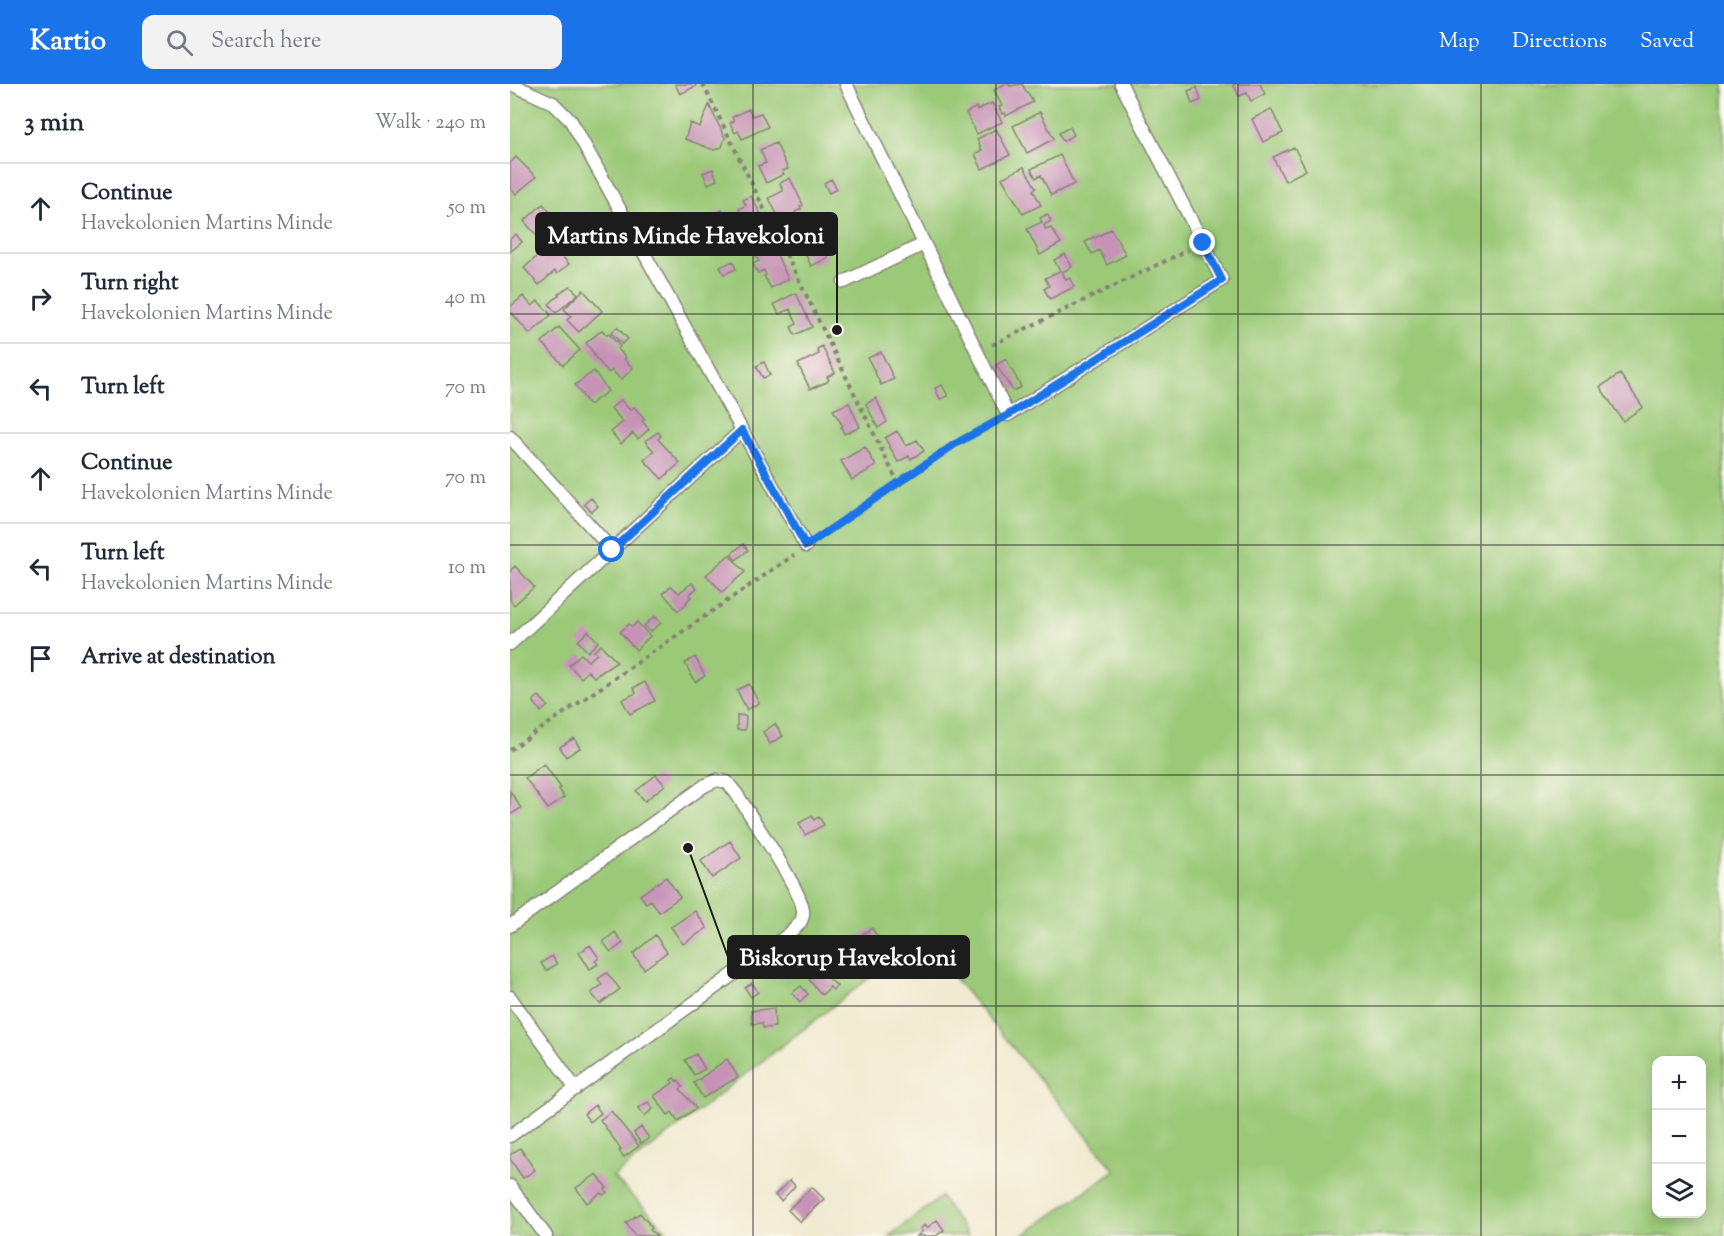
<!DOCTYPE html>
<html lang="en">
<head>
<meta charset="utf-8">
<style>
	:root { --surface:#fff; --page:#f2f2f3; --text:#1f2937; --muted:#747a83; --line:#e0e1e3; --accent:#1a73e8 }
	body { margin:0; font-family:"Sorts Mill Goudy",serif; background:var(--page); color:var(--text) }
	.controls { position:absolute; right:18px; bottom:18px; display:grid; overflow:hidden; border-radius:12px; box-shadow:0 3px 15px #0003 }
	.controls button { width:54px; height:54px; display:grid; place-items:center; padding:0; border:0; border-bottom:2px solid var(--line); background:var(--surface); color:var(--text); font:30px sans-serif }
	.stop { position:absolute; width:18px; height:18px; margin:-14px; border:4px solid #1a73e8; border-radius:50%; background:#fff }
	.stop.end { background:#1a73e8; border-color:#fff; box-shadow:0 2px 6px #0008 }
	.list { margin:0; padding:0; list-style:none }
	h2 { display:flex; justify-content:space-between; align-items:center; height:78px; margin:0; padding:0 24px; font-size:26px }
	h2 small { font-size:20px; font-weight:400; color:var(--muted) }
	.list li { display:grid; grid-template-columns:39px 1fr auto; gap:18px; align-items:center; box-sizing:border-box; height:90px; padding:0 24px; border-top:2px solid var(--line) }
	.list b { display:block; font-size:22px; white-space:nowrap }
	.list p { margin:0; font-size:20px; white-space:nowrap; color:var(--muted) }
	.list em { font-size:20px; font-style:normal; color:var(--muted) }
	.icon { flex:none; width:33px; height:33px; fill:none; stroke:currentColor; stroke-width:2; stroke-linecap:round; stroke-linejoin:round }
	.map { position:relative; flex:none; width:1214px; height:1152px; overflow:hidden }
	header { display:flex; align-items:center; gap:36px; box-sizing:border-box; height:84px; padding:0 30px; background:var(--accent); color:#fff }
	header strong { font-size:28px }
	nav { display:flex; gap:33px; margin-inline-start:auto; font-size:21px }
	.search { width:420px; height:54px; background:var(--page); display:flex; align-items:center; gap:15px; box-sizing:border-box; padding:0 21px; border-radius:12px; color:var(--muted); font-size:22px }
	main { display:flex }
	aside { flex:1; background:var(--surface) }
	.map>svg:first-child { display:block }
	.green { fill:#9bc978; stroke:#5c724a; stroke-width:1.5; fill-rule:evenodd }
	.building { fill:#c693b6 }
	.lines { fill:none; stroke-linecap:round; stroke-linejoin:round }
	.service-casing { stroke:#868376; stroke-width:15 }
	.path { stroke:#868376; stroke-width:4; stroke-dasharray:4.5 4.5; stroke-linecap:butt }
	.service { stroke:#fff; stroke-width:12 }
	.route { stroke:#1a73e8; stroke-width:8 }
	.grid { fill:none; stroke:#1c1c1c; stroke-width:1.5; stroke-opacity:0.55 }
	.leader { fill:none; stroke:#1c1c1c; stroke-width:2 }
	.callout-dot { fill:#1c1c1c; stroke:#fbf7ec; stroke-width:2 }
	.callout { fill:#1c1c1c; stroke:#1c1c1c; stroke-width:2 }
	.callout-label { font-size:24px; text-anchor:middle; font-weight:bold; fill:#fff }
</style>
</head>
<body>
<header>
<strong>Kartio</strong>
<div class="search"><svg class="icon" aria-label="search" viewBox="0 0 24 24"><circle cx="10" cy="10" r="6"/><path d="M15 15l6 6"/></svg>Search here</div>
<nav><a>Map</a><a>Directions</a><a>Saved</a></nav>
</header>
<main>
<aside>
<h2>3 min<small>Walk · 240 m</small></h2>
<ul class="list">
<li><svg class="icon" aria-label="ahead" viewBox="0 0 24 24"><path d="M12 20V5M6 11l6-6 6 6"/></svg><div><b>Continue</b><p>Havekolonien Martins Minde</p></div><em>50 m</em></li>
<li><svg class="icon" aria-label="right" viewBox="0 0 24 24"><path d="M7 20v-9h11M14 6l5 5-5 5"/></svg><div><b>Turn right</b><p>Havekolonien Martins Minde</p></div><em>40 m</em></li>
<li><svg class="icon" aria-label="left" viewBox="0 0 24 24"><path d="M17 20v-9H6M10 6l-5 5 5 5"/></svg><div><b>Turn left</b></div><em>70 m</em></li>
<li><svg class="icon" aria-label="ahead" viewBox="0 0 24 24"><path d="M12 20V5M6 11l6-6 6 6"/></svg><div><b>Continue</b><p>Havekolonien Martins Minde</p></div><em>70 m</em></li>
<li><svg class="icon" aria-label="left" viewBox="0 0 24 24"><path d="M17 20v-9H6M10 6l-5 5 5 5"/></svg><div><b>Turn left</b><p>Havekolonien Martins Minde</p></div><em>10 m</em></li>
<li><svg class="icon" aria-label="arrive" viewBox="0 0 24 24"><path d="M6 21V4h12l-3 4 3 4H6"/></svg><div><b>Arrive at destination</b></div></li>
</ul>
</aside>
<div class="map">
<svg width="1214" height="1152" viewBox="0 0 1214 1152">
	<rect width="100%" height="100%" fill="#fbf7ec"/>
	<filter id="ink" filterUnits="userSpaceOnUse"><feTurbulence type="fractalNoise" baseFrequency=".0167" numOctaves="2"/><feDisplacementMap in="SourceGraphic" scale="12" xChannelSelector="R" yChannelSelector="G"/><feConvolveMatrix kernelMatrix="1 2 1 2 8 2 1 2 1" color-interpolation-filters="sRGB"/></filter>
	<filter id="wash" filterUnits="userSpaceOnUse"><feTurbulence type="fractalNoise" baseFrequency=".008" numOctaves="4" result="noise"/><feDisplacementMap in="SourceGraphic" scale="24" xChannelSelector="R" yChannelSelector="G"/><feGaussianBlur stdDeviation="1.35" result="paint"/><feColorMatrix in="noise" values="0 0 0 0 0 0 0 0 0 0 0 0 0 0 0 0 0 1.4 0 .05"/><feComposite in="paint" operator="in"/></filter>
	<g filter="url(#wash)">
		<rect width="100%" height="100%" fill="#f1ead1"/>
		<path class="green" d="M 0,0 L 1214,0 L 1214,1152 L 512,1152 L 605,1086 L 411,854 L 103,1093 L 163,1152 L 0,1152 ZM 1146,976 L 1192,976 L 1192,1130 L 1146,1130 Z
			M 431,1113 L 458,1152 L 379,1152 Z"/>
		<g id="blocks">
			<path class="building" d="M 165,0 L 185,0 L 186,2 L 170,10 Z
				M 495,0 L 499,0 L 500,2 L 512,0 L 523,18 L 496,32 L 495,29 L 492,30 L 489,23 L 492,22 L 484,6 Z
				M 723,0 L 750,0 L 755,10 L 741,17 L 737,9 L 729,12 Z
				M 687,3 L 691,16 L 682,20 L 678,7 Z
				M 482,19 L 492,38 L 467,50 L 456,29 L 466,23 L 467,26 Z
				M 199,21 L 215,54 L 212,63 L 204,66 L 175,55 L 180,39 L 190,43 Z
				M 239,25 L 242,32 L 251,29 L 258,43 L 232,55 L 228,47 L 225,49 L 220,39 L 224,37 L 222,33 Z
				M 761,25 L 773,49 L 753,58 L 742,35 Z
				M 530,28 L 544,55 L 517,69 L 503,42 Z
				M 560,43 L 564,51 L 553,57 L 549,49 Z
				M 486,45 L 500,71 L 472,85 L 465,70 L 472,66 L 467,55 Z
				M 266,59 L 278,85 L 272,87 L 274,90 L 256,99 L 248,82 L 256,79 L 250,66 Z
				M 784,63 L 796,86 L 775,97 L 763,73 Z
				M 550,71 L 564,100 L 541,111 L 531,91 L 526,94 L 521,85 Z
				M 6,73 L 26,93 L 6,110 L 0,104 L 0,79 Z
				M 514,83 L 526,104 L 523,106 L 531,121 L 513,130 L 492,94 Z
				M 203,85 L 207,96 L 198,100 L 193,89 Z
				M 280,94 L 293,121 L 290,122 L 291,125 L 285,128 L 288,136 L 273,143 L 259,114 L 273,107 L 270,99 Z
				M 321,95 L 327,105 L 319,109 L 314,99 Z
				M 241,112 L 255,138 L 253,139 L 258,149 L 250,153 L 249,150 L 245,152 L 241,144 L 239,145 L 229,125 L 236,121 L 233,116 Z
				M 33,120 L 46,135 L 27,152 L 14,137 Z
				M 212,126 L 217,135 L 213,137 L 215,140 L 208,144 L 201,132 Z
				M 537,130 L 541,137 L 534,141 L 536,146 L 541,144 L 551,159 L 530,171 L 517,145 L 532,138 L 530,134 Z
				M 601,145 L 616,171 L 597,181 L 589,166 L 582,170 L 575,158 L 584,153 L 585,154 Z
				M 6,150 L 12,158 L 0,168 L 0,155 Z
				M 291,156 L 295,166 L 311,159 L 318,174 L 301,182 L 295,169 L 289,171 L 284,159 Z
				M 41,160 L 59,180 L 47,190 L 45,187 L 29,201 L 14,184 Z
				M 263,162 L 278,195 L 261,204 L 254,192 L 256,191 L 254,186 L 248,189 L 243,180 L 249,177 L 245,171 Z
				M 555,170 L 562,183 L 552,188 L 556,196 L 560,194 L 564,203 L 540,215 L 534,205 L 539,202 L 535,194 L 550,187 L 544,176 Z
				M 223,177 L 226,185 L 214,190 L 210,183 Z
				M 60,202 L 68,210 L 46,229 L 39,220 L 49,211 L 48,210 Z
				M 73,206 L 92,227 L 69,248 L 57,236 L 61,232 L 54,225 Z
				M 286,209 L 302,243 L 285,251 L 281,243 L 287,240 L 280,225 L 269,230 L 264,220 Z
				M 13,212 L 22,222 L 28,217 L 41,231 L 20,250 L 0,227 L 0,223 Z
				M 49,243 L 70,266 L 53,281 L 32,258 Z
				M 107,243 L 118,255 L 112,260 L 101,249 Z
				M 92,246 L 97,251 L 99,250 L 110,262 L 108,265 L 116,274 L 114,275 L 123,284 L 111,296 L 102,286 L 99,289 L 91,280 L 84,272 L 85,271 L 76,259 Z
				M 312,262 L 325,289 L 317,293 L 319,296 L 317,298 L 300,305 L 288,280 L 309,270 L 307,265 Z
				M 371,268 L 384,295 L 371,301 L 358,274 Z
				M 496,275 L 511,303 L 503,307 L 486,281 Z
				M 254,278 L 260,291 L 253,294 L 246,282 Z
				M 84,287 L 98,307 L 79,321 L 65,301 Z
				M 1110,290 L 1133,323 L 1113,337 L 1090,303 Z
				M 432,301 L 438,312 L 430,315 L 425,304 Z
				M 366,314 L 377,338 L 368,344 L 356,320 Z
				M 111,316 L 120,326 L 124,323 L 135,335 L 132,337 L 139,345 L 128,355 L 123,349 L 111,360 L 101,348 L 113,338 L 101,324 Z
				M 339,319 L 350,343 L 334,350 L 331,343 L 333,342 L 323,326 Z
				M 387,347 L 396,362 L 407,356 L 414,367 L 401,375 L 399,372 L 388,378 L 375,354 Z
				M 148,348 L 151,352 L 148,355 L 170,379 L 152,395 L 134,376 L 144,367 L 135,357 Z
				M 355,363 L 366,382 L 342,396 L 331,377 Z
				M 81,414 L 88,422 L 82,428 L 74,420 Z
				M 233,460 L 238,466 L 226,476 L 221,470 Z
				M 219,471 L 235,488 L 212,508 L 196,491 Z
				M 5,482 L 24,503 L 4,521 L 0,516 L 0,487 Z
				M 182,499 L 187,504 L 179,511 L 181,513 L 176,518 L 177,519 L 168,527 L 153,509 L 161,502 L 169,509 Z
				M 145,532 L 151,539 L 140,548 L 134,542 Z
				M 127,538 L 140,552 L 126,566 L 110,548 L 119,540 L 122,543 Z
				M 78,547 L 88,558 L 78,568 L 68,557 Z
				M 91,561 L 107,578 L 84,593 L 78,587 L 71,594 L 59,581 L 71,570 L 78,577 L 87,570 L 84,567 Z
				M 185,573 L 195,592 L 185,598 L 175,579 Z
				M 135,598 L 145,617 L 120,630 L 112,616 L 126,609 L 123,604 Z
				M 239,600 L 249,619 L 237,626 L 227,606 Z
				M 29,612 L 38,622 L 31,628 L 23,617 Z
				M 227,631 L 236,632 L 235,646 L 227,646 Z
				M 265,640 L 273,652 L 260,660 L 253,648 Z
				M 64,654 L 70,664 L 56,673 L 50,663 Z
				M 34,680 L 51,704 L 49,705 L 54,713 L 38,725 L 15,694 Z
				M 146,691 L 155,701 L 135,717 L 126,707 Z
				M 0,707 L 11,724 L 0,731 Z
				M 302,732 L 304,736 L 309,733 L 314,741 L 295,751 L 289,739 Z
				M 220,757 L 231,774 L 202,794 L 191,777 Z
				M 156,793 L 170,813 L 149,828 L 141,816 L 136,819 L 130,811 Z
				M 185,827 L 197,844 L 173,860 L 161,843 Z
				M 362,844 L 374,864 L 358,874 L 346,854 Z
				M 105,848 L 113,859 L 101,868 L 93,858 Z
				M 145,851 L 157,868 L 134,885 L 123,870 Z
				M 80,861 L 89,874 L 85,877 L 88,880 L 80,885 L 69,869 Z
				M 42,872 L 47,880 L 36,887 L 31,879 Z
				M 310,886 L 327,902 L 323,906 L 320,903 L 312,911 L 299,896 Z
				M 97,889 L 110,905 L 90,920 L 81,909 L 92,901 L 88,895 Z
				M 242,899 L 248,908 L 241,913 L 235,904 Z
				M 291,902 L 298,910 L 290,918 L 282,909 Z
				M 264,924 L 265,943 L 253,944 L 252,939 L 242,940 L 241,927 Z
				M 186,970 L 195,985 L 184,991 L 175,976 Z
				M 217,975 L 228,993 L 193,1014 L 184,999 Z
				M 164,994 L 166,997 L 168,996 L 173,1003 L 170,1005 L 186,1024 L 168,1037 L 162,1028 L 158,1031 L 144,1012 L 163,999 L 161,996 Z
				M 138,1018 L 143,1025 L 134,1032 L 129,1024 Z
				M 85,1021 L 91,1029 L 80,1038 L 74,1030 Z
				M 101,1027 L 129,1062 L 114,1073 L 109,1067 L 111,1065 L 90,1036 Z
				M 131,1043 L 139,1054 L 131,1060 L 124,1049 Z
				M 10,1064 L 25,1086 L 13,1094 L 0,1075 L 0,1071 Z
				M 87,1090 L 97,1104 L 95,1105 L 97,1108 L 93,1111 L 91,1109 L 77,1119 L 66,1104 Z
				M 280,1096 L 285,1102 L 271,1117 L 265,1111 Z
				M 302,1103 L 314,1115 L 290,1138 L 278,1126 Z
				M 130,1129 L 142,1144 L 140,1146 L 147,1152 L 125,1152 L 116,1139 Z
				M 427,1136 L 434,1146 L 426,1152 L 407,1152 L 412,1148 L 410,1145 L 415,1141 L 417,1144 Z"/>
		</g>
	</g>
	<g filter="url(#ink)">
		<use href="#blocks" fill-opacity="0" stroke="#868376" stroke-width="1.5"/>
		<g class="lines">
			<defs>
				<path id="service" d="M 1,0 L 43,19 L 61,37 L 296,462
					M 336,0 L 498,331 L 712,196 L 611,0
					M 334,198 L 414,160
					M 0,353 L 102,466
					M 0,560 L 232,346
					M 0,842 L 194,702 L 207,696 L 217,698 L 226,709 C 239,730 293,808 293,827 C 294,838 286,843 279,850 L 0,1052
					M 0,913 L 66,1005
					M 0,1102 L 36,1152"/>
			</defs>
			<use href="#service" class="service-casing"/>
			<path class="path" d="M 193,0 L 388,399
				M 482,261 L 678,166
				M 310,453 L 445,360 L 484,339
				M 0,666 L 284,471"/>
			<use href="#service" class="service"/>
		</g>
	</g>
	<g class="lines" filter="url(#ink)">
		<path class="route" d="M 102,466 L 232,346 L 296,462 L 445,360 L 498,331 L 712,196 L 693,159"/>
	</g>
	<path class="grid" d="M 243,0 L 243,1152M 486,0 L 486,1152M 728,0 L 728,1152M 971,0 L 971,1152M 0,230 L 1214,230M 0,461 L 1214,461M 0,691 L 1214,691M 0,922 L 1214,922"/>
	<path class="leader" d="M327 246L327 150M178 764L218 873"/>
	<g class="callout-dot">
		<circle cx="327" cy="246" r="6"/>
		<circle cx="178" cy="764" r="6"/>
	</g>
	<g class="callout">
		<rect x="26" y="129" width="301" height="42" rx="6"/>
		<rect x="218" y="852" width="241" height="42" rx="6"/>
	</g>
	<g class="callout-label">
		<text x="176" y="159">Martins Minde Havekoloni</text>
		<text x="338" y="881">Biskorup Havekoloni</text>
	</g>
</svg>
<div class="controls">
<button>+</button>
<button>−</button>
<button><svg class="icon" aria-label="layers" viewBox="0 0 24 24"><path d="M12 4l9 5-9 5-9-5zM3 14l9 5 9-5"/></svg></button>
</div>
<div class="stop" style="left:102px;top:466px"></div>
<div class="stop end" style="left:693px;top:159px"></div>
</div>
</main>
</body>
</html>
